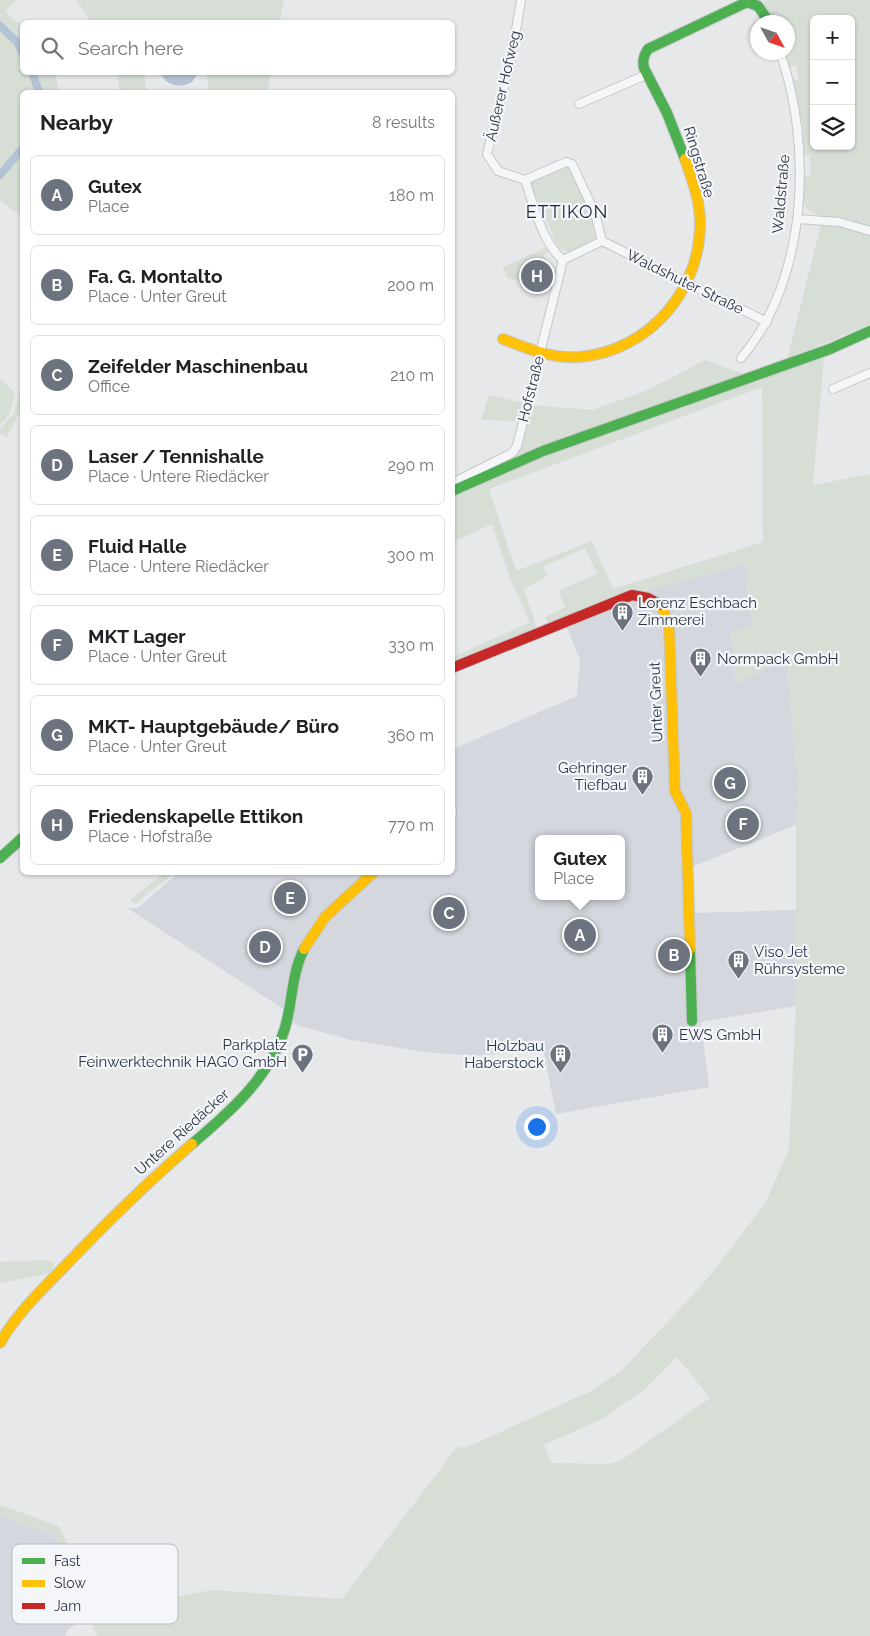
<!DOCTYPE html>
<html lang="en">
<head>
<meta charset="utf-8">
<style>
	:root { --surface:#fff; --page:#f2f2f2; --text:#202124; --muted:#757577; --line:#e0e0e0; --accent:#6c737f }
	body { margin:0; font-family:Raleway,sans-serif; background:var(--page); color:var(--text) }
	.controls { position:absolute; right:15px; top:15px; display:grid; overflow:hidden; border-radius:8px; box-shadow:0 1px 4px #0004 }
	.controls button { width:45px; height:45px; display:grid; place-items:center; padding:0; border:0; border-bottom:1px solid var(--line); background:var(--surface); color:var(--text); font:25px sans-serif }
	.compass { position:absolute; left:750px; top:15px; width:45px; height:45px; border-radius:50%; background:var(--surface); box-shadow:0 1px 4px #0004; rotate:130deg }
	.you { position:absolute; left:536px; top:1126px; width:18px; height:18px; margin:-12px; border:4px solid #fff; border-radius:50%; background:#1a73e8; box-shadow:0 0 0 8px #1a73e833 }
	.badge { display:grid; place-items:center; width:32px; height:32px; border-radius:50%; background:var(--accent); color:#fff; font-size:16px; font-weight:700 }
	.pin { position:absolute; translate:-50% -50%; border:2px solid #fff; box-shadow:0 1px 5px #0006 }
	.popup { position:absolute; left:535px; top:835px; width:90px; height:65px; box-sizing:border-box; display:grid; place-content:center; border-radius:8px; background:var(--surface); filter:drop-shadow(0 1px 4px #0005); font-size:16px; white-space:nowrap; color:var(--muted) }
	.popup b { font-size:19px; color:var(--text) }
	.popup::after { content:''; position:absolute; left:50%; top:100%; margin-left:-10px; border:10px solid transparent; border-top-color:var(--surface) }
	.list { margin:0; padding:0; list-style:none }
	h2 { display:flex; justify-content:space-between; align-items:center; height:65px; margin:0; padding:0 20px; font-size:21px }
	h2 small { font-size:16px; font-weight:400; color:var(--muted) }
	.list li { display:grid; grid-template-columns:32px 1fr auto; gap:15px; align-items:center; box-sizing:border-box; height:80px; margin:0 10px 10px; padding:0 10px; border:1px solid var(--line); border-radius:8px }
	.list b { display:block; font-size:19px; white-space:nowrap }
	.list p { margin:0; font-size:16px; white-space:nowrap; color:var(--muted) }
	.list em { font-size:16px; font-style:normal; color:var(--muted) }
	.icon { flex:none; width:28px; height:28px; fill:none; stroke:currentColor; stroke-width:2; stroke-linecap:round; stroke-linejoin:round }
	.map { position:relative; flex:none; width:870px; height:1636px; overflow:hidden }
	.search { position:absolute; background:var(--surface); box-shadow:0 1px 4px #0004; left:20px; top:20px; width:435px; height:55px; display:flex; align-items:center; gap:12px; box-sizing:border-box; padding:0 18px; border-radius:8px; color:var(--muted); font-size:19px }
	.panel { position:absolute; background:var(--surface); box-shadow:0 1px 4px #0004; left:20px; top:90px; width:435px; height:785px; border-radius:8px }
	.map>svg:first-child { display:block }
	.built { fill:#d4d7dd; fill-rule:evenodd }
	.green { fill:#d6ded6; fill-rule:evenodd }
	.water { fill:#b4c4d5 }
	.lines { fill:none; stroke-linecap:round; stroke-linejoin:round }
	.canal { stroke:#b4c4d5; stroke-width:8 }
	.street-casing { stroke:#c4c6c8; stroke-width:10 }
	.fast-casing { stroke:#c4c6c8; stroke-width:12 }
	.slow-casing { stroke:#c4c6c8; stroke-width:12 }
	.jam-casing { stroke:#c4c6c8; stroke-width:12 }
	.street { stroke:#f5f6f7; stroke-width:8 }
	.fast { stroke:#4caf50; stroke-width:10 }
	.slow { stroke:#ffc107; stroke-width:10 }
	.jam { stroke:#c62828; stroke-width:10 }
	.labels { text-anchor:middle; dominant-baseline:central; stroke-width:4.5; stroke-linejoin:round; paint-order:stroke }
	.street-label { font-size:15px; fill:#2b3445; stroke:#f4f6f9 }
	.poi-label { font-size:15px; fill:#2b3445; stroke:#f4f6f9; text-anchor:start }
	.quarter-label { font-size:18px; letter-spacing:1px; fill:#1d2536; stroke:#f4f6f9 }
	.key { fill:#f4f6f9; stroke:#b8bcc3; stroke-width:1 }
	.key-label { font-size:14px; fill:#2b3445 }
</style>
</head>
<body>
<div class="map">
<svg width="870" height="1636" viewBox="0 0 870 1636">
	<rect width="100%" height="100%" fill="#e6e8ea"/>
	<path class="built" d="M 745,564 L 752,626 L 736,683 L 786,659 L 798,782 L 796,825 L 692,867 L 693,913 L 796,910 L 796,1006 L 701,1022 L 709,1087 L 556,1114 L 543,1049 L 475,1056 L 424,1052 L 351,1040 L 296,1025 L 285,1010 L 127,908 L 138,908 L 178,873 L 452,872 L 453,749 L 577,696 L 580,660 L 565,623 L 652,589 ZM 539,839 L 621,839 L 621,896 L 539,896 Z
		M 0,1514 L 22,1525 L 54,1534 L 90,1615 L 68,1629 L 65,1636 L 0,1636 Z"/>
	<path class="green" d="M 0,0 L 16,0 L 5,11 L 22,26 L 22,72 L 55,73 L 59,92 L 22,92 L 22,217 L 0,200 Z
		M 76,0 L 284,0 L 280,22 L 91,22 Z
		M 764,0 L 870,0 L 870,324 L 787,359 L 823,217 C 799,209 802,200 803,177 L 811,176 L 810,155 L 803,155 L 803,128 L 793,81 L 799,79 L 796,65 L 789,67 L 784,53 L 788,52 L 788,22 L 774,22 L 765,9 ZM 814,19 L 851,19 L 851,146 L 814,146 Z
		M 116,73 L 144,73 L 147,92 L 120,92 Z
		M 206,73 L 206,72 L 271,73 L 267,92 L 209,92 Z
		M 565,165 L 569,165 C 577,182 602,224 594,240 C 584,248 569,256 558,247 L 530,183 Z
		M 548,247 L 551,251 L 544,254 L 548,264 L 541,272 L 535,271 L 531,275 L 535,279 L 553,282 L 551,290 L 507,278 L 503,267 Z
		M 824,357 L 813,485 L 870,474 L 870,1636 L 97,1636 L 54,1534 L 22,1525 L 0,1514 L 0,1505 L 59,1526 L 101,1611 L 212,1590 L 342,1599 L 457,1447 L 465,1448 L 589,1392 L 622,1370 L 704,1283 L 765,1204 L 789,1149 L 796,1006 L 796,834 L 798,782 L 786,659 L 736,684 L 731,632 L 752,626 L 745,564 L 644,592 L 637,591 L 551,623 L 547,622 L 545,617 L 565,607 L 558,591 L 597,574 L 585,548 L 543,567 L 547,576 L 524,589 L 536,626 L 533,629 L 453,665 L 453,657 L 530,622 L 511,581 L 492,524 L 453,542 L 453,496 L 545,455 ZM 762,387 L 763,542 L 613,589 L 592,541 L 516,571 L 489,489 ZM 677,1357 L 710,1398 L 620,1461 L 608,1464 L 551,1463 L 544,1445 L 604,1418 L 646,1388 Z
		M 705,360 L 744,374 L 515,457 L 514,453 L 530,405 L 592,410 L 648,390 Z
		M 0,379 L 15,393 L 9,415 L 0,425 Z
		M 22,384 L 22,408 L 7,437 L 0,434 L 0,429 L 14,413 Z
		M 489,395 L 523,403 L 519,421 L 481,420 Z
		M 164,873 L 174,873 L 136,903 L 130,900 Z
		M 47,1260 L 54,1262 L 52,1273 L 0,1283 L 0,1262 Z"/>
	<path class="water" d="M 160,73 L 198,73 L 192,82 C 179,89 167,86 160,73 Z"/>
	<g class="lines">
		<path class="canal" d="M 0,26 L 17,42 L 22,52
			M 32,72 L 39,92
			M 0,175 L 22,149"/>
		<defs>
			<path id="street" d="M 521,0 L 511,60 L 487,154 L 498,171 L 525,180
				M 579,104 L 648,74
				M 525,180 L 566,162 L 572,164 L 595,213 L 602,241
				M 525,180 C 534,205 542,243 563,260
				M 797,219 L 839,222 L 870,231
				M 602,241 L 767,322
				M 563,260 L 602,241
				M 741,358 C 808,280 813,146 780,52
				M 833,389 L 870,373
				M 452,483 L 512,453 L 517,446 L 563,260
				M 452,810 L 452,814"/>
			<path id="fast" d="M 685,159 L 667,113 L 644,68 C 642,60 644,55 648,49 L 747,2 L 758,6 L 769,22
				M 452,491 L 543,451 L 830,349 L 870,331
				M 0,858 L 22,838
				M 690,949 L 692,1021
				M 192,1144 C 230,1112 270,1077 285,1028 C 293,1001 291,975 304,949"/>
			<path id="slow" d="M 503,339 C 528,349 553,359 580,357 C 649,351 701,290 700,222 C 700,201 692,179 685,159
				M 661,605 L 669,625 L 675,791 L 686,813 L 690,949
				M 304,949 L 325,917 L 374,872
				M 0,1343 C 17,1313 40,1292 64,1267 C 105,1224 147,1183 192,1144"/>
			<path id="jam" d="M 452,668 L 632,595 L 648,598 L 661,605"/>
		</defs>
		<use href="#street" class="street-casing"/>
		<use href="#fast" class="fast-casing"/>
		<use href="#slow" class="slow-casing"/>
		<use href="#jam" class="jam-casing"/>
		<use href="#street" class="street"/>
		<use href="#fast" class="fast"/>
		<use href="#slow" class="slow"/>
		<use href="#jam" class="jam"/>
	</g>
	<defs>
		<symbol id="building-pin" viewBox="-11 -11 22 30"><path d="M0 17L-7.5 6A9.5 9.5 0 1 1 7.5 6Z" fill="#6c737f" stroke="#f4f6f9"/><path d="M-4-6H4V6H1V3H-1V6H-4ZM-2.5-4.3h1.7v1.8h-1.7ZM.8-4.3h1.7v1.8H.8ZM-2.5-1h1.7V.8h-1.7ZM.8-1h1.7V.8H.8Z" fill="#fff"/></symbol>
		<symbol id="parking-pin" viewBox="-11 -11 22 30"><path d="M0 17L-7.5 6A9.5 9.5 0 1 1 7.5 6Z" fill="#6c737f" stroke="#f4f6f9"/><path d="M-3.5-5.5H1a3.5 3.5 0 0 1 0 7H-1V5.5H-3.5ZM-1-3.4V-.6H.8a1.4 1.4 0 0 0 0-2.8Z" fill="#fff"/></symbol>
	</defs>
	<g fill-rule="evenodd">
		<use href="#building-pin" x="610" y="600" width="25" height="34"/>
		<use href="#building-pin" x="688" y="646" width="25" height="34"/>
		<use href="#building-pin" x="630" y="764" width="25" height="34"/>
		<use href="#building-pin" x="726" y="948" width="25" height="34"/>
		<use href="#building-pin" x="650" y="1022" width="25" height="34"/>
		<use href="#parking-pin" x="290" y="1042" width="25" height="34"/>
		<use href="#building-pin" x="548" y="1042" width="25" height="34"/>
	</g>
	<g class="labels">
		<g class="street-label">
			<text transform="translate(503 86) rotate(-77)">Äußerer Hofweg</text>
			<text transform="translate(699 162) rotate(73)">Ringstraße</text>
			<text transform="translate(781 194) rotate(-85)">Waldstraße</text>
			<text transform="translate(685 282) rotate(26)">Waldshuter Straße</text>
			<text transform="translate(531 389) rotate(-76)">Hofstraße</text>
			<text transform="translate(656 702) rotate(-92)">Unter Greut</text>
			<text transform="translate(182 1132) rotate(-42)">Untere Riedäcker</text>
		</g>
		<g class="poi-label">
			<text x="638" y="603">Lorenz Eschbach<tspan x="638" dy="17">Zimmerei</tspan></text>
			<text x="717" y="659">Normpack GmbH</text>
			<text x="627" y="768" text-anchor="end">Gehringer<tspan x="627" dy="17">Tiefbau</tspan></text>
			<text x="754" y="952">Viso Jet<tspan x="754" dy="17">Rührsysteme</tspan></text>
			<text x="679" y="1035">EWS GmbH</text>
			<text x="287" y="1045" text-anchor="end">Parkplatz<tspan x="287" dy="17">Feinwerktechnik HAGO GmbH</tspan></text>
			<text x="544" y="1046" text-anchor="end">Holzbau<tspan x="544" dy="17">Haberstock</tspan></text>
		</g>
		<g class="quarter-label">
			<text x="567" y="211">ETTIKON</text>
		</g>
	</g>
	<rect x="12" y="1544" width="166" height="80" rx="8" class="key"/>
	<rect x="22" y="1558" width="23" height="6" fill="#4caf50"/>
	<rect x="22" y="1580" width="23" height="7" fill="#ffc107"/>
	<rect x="22" y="1603" width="23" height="6" fill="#c62828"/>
	<g class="key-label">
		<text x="54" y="1566">Fast</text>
		<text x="54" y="1588">Slow</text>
		<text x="54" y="1611">Jam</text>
	</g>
</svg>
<div class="controls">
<button>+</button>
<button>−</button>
<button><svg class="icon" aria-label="layers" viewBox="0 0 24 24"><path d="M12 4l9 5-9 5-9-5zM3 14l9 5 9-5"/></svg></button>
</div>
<svg class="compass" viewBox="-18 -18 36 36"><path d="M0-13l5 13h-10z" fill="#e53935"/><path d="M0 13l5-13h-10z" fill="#757577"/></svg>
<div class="you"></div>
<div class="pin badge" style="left:580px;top:935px">A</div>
<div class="popup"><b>Gutex</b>Place</div>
<div class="pin badge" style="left:674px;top:955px">B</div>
<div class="pin badge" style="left:449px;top:913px">C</div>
<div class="pin badge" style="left:265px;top:947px">D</div>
<div class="pin badge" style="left:290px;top:898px">E</div>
<div class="pin badge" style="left:743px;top:824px">F</div>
<div class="pin badge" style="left:730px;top:783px">G</div>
<div class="pin badge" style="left:537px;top:276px">H</div>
<div class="search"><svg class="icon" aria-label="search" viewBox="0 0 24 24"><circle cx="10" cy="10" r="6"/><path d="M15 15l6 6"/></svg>Search here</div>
<section class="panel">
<h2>Nearby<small>8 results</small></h2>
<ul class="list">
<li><span class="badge">A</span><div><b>Gutex</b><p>Place</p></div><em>180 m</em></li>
<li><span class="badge">B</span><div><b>Fa. G. Montalto</b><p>Place · Unter Greut</p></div><em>200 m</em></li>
<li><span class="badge">C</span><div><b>Zeifelder Maschinenbau</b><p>Office</p></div><em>210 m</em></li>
<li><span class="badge">D</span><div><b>Laser / Tennishalle</b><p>Place · Untere Riedäcker</p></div><em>290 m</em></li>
<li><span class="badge">E</span><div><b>Fluid Halle</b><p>Place · Untere Riedäcker</p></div><em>300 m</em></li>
<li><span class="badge">F</span><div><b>MKT Lager</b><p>Place · Unter Greut</p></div><em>330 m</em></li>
<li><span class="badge">G</span><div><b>MKT- Hauptgebäude/ Büro</b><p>Place · Unter Greut</p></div><em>360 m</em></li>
<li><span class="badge">H</span><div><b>Friedenskapelle Ettikon</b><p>Place · Hofstraße</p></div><em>770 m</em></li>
</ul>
</section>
</div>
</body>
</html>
